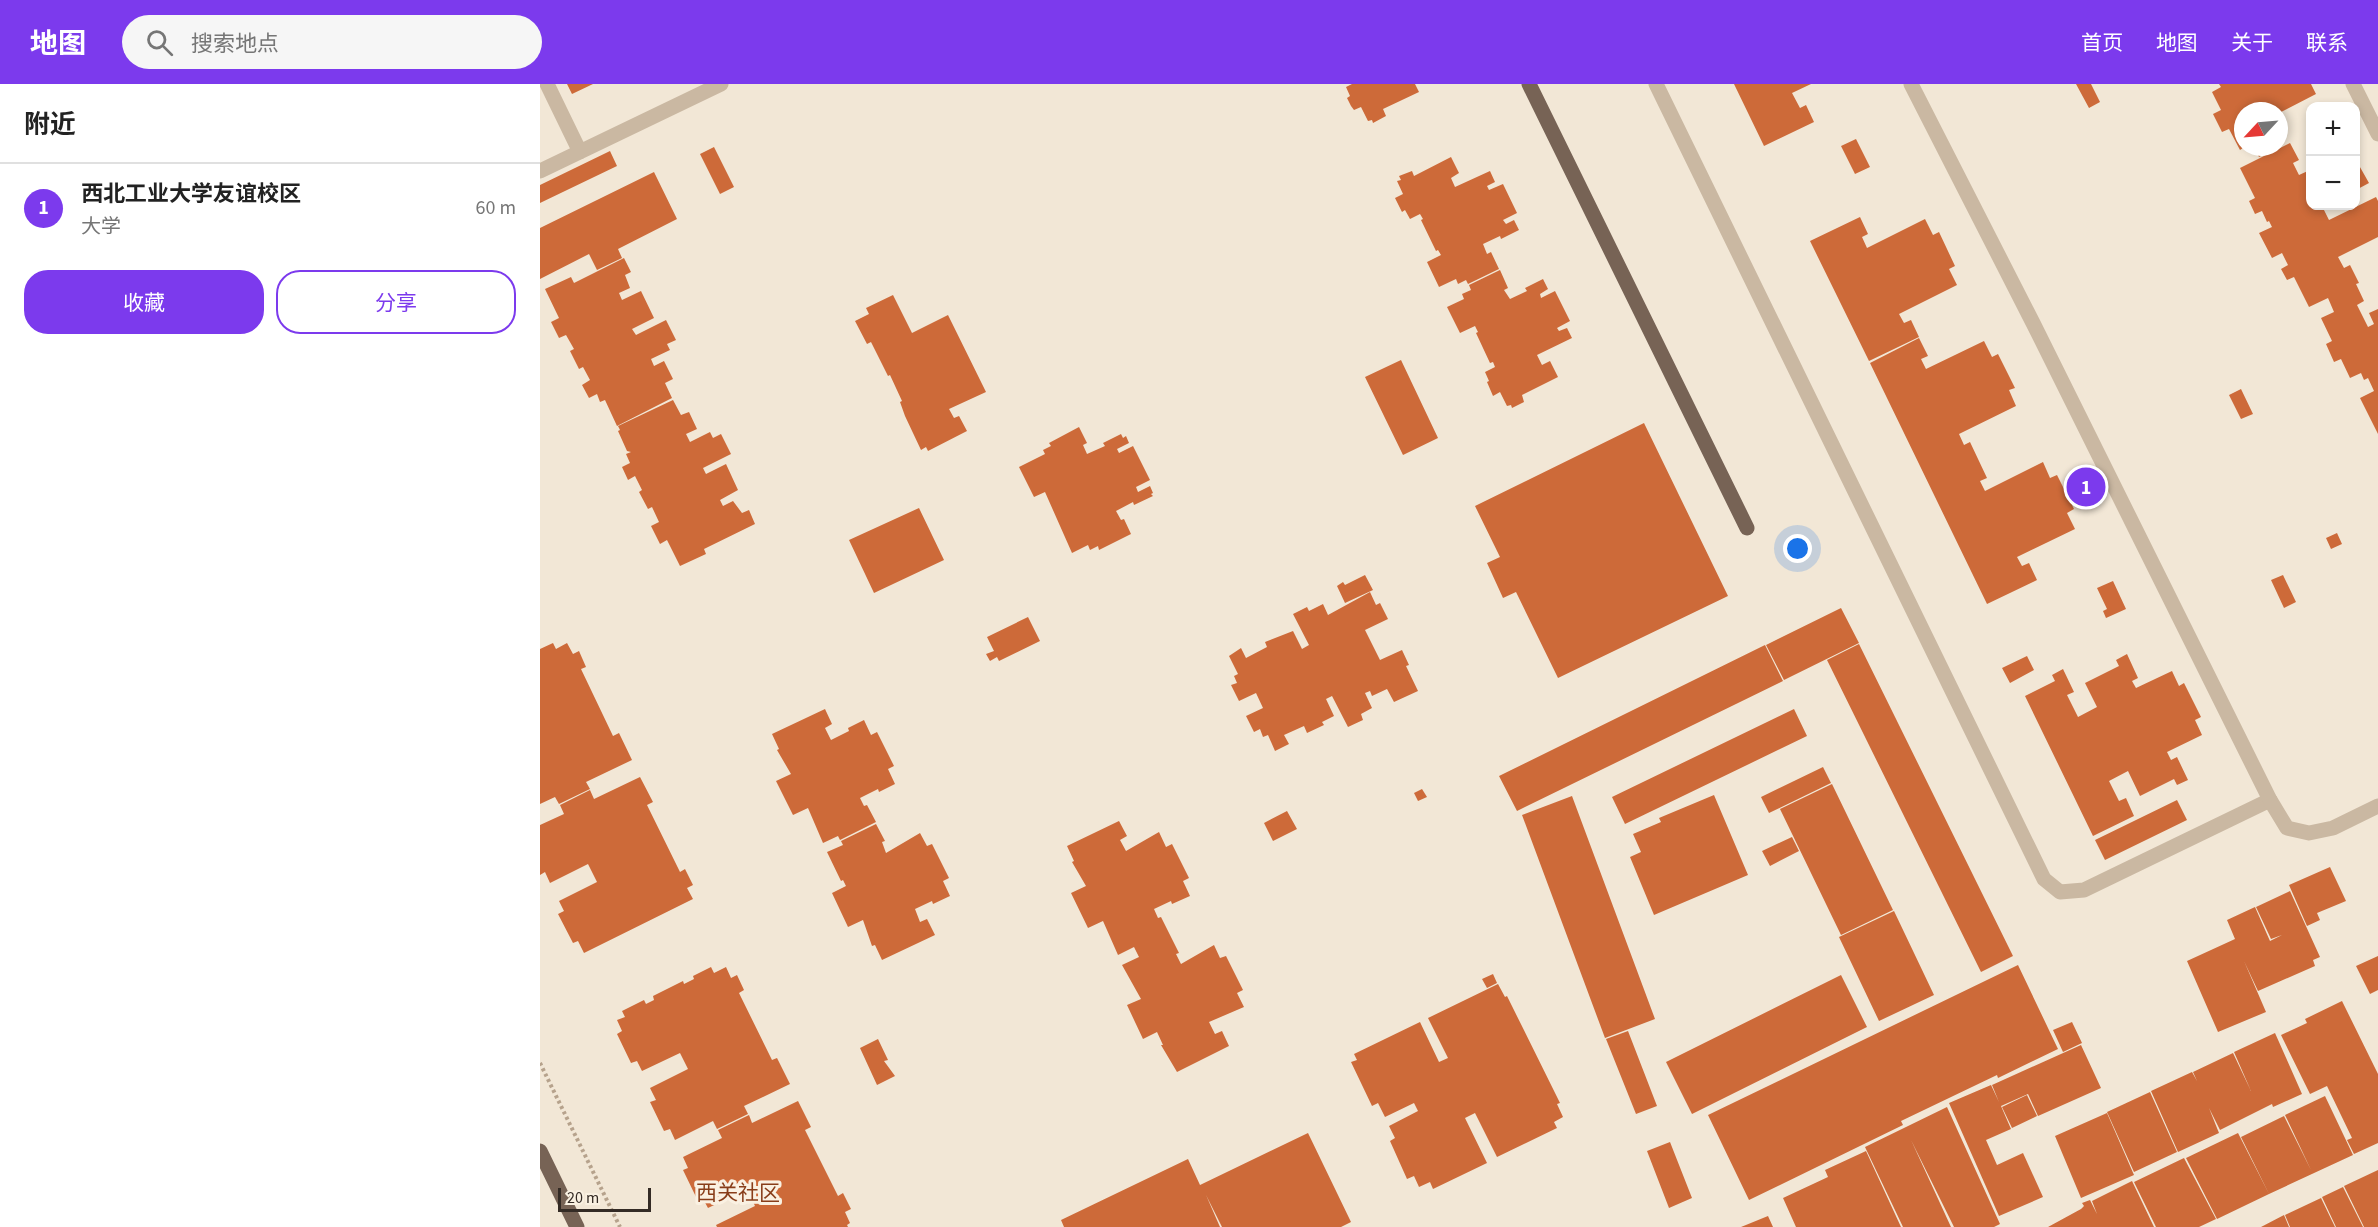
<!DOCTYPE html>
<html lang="zh">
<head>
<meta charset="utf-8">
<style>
	:root { --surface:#fff; --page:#f6f6f6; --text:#222; --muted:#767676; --line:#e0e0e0; --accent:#7c3aed }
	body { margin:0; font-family:"Source Sans 3","Noto Sans SC",sans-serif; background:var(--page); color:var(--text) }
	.controls { position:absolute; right:18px; top:18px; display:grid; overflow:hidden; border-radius:12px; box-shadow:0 3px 9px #0003 }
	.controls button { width:54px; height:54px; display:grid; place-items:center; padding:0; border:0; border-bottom:2px solid var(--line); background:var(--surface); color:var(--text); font:30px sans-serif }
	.compass { position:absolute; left:1694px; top:18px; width:54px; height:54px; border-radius:50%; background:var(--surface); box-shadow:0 3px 9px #0003; rotate:244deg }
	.scale { position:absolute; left:18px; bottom:15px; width:93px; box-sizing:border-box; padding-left:6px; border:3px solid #342b25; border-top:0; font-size:16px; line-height:21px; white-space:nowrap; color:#342b25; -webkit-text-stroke:4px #faf1e2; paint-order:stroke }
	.you { position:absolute; left:1258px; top:465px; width:21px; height:21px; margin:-15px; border:4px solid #fff; border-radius:50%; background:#1a73e8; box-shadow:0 0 0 9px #1a73e833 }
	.badge { display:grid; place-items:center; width:39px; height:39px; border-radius:50%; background:var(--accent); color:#fff; font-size:20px; font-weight:700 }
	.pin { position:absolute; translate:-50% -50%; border:3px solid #fff; box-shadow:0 2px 6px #0006 }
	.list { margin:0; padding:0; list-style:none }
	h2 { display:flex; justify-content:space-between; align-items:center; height:78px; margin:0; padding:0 24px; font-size:26px }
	h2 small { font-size:20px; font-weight:400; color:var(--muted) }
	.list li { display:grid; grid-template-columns:39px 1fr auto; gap:18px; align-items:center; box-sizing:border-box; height:90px; padding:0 24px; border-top:2px solid var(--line) }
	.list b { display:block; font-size:22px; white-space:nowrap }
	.list p { margin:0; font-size:20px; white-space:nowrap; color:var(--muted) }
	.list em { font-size:20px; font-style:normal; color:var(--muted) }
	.actions { display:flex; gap:12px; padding:18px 24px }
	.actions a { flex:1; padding:14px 0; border:2px solid var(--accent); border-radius:24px; text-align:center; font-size:21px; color:var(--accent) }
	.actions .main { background:var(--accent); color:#fff }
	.icon { flex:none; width:33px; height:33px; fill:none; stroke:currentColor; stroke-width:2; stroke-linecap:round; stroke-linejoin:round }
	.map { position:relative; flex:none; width:1838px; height:1143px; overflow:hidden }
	header { display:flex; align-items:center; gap:36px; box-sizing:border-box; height:84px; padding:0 30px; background:var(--accent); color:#fff }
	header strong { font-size:28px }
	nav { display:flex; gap:33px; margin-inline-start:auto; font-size:21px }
	.search { width:420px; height:54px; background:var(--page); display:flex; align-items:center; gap:15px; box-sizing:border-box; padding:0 21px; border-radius:33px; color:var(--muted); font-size:22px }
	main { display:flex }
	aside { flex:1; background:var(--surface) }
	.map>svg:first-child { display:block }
	.building { fill:#cd6a39 }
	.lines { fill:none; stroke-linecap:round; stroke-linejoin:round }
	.path { stroke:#b6a28c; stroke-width:4; stroke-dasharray:3 3; stroke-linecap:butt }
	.service { stroke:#cab8a2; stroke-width:15 }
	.minor { stroke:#cab8a2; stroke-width:15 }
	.primary { stroke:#776355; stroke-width:15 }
	.labels { text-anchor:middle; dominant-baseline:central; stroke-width:6; stroke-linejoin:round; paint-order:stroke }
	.neighbourhood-label { font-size:21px; fill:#883d19; stroke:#faf1e2 }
</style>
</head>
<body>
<header>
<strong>地图</strong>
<div class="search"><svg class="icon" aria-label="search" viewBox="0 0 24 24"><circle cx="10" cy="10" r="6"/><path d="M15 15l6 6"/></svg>搜索地点</div>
<nav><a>首页</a><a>地图</a><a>关于</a><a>联系</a></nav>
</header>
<main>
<aside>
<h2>附近<small></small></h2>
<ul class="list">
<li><span class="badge">1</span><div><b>西北工业大学友谊校区</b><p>大学</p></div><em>60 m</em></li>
</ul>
<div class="actions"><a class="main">收藏</a><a>分享</a></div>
</aside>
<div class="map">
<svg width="1838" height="1143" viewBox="0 0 1838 1143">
	<rect width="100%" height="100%" fill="#f2e7d6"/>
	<path class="building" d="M 27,0 L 53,0 L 32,10 Z
		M 812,0 L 875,0 L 879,8 L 843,25 L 846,32 L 833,39 L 832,36 L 828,37 L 821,23 L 814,26 L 811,22 L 807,14 L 810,12 L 806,3 Z
		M 1194,0 L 1271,0 L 1252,9 L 1260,24 L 1266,21 L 1274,38 L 1224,62 Z
		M 1536,0 L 1551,0 L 1560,18 L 1549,24 Z
		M 1679,0 L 1771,0 L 1776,10 L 1739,29 L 1730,27 L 1727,22 L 1722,25 L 1723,27 L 1703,27 L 1703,64 L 1700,66 L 1689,45 L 1682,48 L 1673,30 L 1681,26 L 1672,8 L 1681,3 Z
		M 1316,55 L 1330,83 L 1315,90 L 1301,62 Z
		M 1750,59 L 1759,76 L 1753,79 L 1759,91 L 1770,86 L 1770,122 L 1782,122 L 1789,136 L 1836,113 L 1838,117 L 1838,153 L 1798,173 L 1804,184 L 1810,181 L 1819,199 L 1816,200 L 1824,217 L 1817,221 L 1828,243 L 1834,240 L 1829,229 L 1838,225 L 1838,350 L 1820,314 L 1834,307 L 1828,294 L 1824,296 L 1821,289 L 1810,294 L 1801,275 L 1794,278 L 1786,260 L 1792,257 L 1781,234 L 1794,228 L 1788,214 L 1769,223 L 1754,193 L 1747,196 L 1741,185 L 1748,181 L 1742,169 L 1732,174 L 1719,149 L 1732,143 L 1729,137 L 1727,138 L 1722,127 L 1715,130 L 1709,117 L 1715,114 L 1700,84 Z
		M 174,63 L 194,103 L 180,110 L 160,70 Z
		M 1714,63 L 1738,63 L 1719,73 Z
		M 70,67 L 77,82 L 0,119 L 0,101 Z
		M 911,73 L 919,89 L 911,94 L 915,103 L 950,87 L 955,98 L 947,102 L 949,106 L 963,100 L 977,129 L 963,136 L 966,140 L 974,136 L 979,146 L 961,155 L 960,152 L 943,160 L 947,170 L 951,168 L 959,185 L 928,200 L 926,196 L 918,200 L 916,195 L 899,203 L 887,178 L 901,171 L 898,166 L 896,167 L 881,136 L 883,135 L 880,130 L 870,135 L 865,126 L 862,128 L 855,114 L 863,110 L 857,97 L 861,96 L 859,92 L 872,87 L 874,92 Z
		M 1816,76 L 1829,99 L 1816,106 Z
		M 114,88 L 137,135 L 78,165 L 82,174 L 57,186 L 49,170 L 0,195 L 0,144 Z
		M 1320,133 L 1328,150 L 1322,153 L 1327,164 L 1385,135 L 1393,151 L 1399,148 L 1415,182 L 1409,185 L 1417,201 L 1359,230 L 1364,239 L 1371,236 L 1379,253 L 1329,277 L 1270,157 Z
		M 84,174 L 91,188 L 85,191 L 90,204 L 79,209 L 82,216 L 101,207 L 114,234 L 92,245 L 96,251 L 126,236 L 136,256 L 127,260 L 130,266 L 111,275 L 114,282 L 124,277 L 133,295 L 125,299 L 132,314 L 77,342 L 65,316 L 60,318 L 57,310 L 49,314 L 42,301 L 50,296 L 43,283 L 39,285 L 30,267 L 34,265 L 26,251 L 19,254 L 11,238 L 19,234 L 5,205 L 31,193 L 34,199 Z
		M 960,186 L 968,204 L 964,206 L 970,215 L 987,207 L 985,204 L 1003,195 L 1008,205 L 1000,210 L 1001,214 L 1015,207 L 1030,237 L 1017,244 L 1019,247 L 1027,244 L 1032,254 L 997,271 L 1002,281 L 1010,277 L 1018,293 L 982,311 L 984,318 L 972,324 L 971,321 L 967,322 L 960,308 L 953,312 L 947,298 L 949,297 L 945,288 L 955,283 L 953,278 L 950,279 L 936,249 L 938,248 L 935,242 L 920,249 L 907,223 L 924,215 L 922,210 L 931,206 L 929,201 Z
		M 353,211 L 372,249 L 408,231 L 446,308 L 409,325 L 414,334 L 419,332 L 427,347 L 388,367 L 386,363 L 381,366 L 365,332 L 360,318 L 362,317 L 350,291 L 348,292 L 331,258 L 327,260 L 315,237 L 329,230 L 326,224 Z
		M 1379,254 L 1388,272 L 1381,275 L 1386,285 L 1444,257 L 1452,273 L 1458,270 L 1475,304 L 1469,306 L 1476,322 L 1419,350 L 1424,361 L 1430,358 L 1447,394 L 1440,397 L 1445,407 L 1503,378 L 1510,394 L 1517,391 L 1534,425 L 1527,429 L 1535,445 L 1477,473 L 1482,482 L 1489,479 L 1497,496 L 1447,520 L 1330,279 Z
		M 861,276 L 898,354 L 863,371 L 825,293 Z
		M 1701,305 L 1713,330 L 1701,335 L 1689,311 Z
		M 133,316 L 141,331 L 149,328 L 157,345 L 146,350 L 150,358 L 170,348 L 173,354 L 181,350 L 191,370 L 163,384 L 166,390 L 186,380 L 198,406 L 180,416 L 183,422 L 193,417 L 202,429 L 209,426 L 215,440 L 164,465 L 166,470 L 140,482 L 127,456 L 120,460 L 111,442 L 119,438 L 112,423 L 108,425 L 99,408 L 102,406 L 95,392 L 88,396 L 82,383 L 90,379 L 86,370 L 91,368 L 87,367 L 78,347 L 80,346 L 78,342 Z
		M 1104,339 L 1188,512 L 1018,594 L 976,508 L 963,514 L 947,479 L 960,473 L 935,422 Z
		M 539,343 L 547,359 L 543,361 L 547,370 L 565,362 L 563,359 L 581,350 L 583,354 L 586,352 L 589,359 L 577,365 L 579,369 L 593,362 L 610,396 L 596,403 L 598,408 L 610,402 L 613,409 L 611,410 L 613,412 L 594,421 L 593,418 L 576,427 L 581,436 L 584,435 L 591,450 L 559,466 L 558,462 L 550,466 L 548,461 L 532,469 L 505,408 L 494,413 L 479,383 L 505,370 L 503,366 L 511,362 L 509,359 Z
		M 379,424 L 404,476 L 334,509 L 309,456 Z
		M 1797,449 L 1802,460 L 1791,465 L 1786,454 Z
		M 825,491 L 833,506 L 805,519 L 797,502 L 803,498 L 805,501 Z
		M 1743,491 L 1756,518 L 1744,524 L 1731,496 Z
		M 1573,497 L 1586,525 L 1566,534 L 1563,527 L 1567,525 L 1557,504 Z
		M 830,508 L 836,521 L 840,519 L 848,535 L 825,546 L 840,576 L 862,566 L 869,581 L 866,582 L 878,607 L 854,618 L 847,605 L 832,612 L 830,607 L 825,609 L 832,624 L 821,630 L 823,636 L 808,643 L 792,612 L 786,615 L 794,632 L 782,638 L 784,641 L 767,649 L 764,642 L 744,651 L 749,660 L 735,667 L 728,651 L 723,653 L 720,645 L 714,648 L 706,632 L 723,624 L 716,609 L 699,617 L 691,601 L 697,599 L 694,592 L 698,590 L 689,572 L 701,564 L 706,574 L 727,563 L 725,558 L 753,547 L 762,565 L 769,561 L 753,530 L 767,523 L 769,527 L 783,520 L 788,531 Z
		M 1301,524 L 1319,559 L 1244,596 L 1226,561 Z
		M 488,533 L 500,557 L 459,577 L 457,573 L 450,577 L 446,570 L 454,567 L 447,553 Z
		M 13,559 L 16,565 L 27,559 L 33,570 L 39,567 L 46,583 L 41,585 L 73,652 L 79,649 L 92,676 L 46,698 L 50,705 L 19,720 L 15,713 L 0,720 L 0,565 Z
		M 1319,560 L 1473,872 L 1441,888 L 1287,576 Z
		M 1225,561 L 1243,597 L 977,727 L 959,692 Z
		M 1587,570 L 1598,594 L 1592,597 L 1596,604 L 1632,587 L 1639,602 L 1644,599 L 1661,633 L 1655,636 L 1662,651 L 1627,668 L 1631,676 L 1637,673 L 1648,696 L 1637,701 L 1634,695 L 1600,712 L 1588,687 L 1569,697 L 1579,717 L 1586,714 L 1594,732 L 1553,752 L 1485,612 L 1515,597 L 1512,591 L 1523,585 L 1534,608 L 1527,611 L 1538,633 L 1557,623 L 1545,599 L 1579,582 L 1576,576 Z
		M 1487,572 L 1494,586 L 1470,599 L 1462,584 Z
		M 285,625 L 292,640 L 285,644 L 291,656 L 309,647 L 308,644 L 324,636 L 331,651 L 337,648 L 354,682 L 348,685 L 355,700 L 339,708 L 338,705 L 320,714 L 324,722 L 327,721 L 336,738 L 300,756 L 298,752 L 283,759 L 268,724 L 253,731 L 236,697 L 251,690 L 237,666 L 239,665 L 232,650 Z
		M 1254,625 L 1267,652 L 1085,740 L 1072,713 Z
		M 1283,683 L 1291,699 L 1229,729 L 1221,713 Z
		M 100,693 L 113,718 L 107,721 L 140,788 L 145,785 L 153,801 L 147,804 L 153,815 L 44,869 L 38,857 L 33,859 L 18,830 L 24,827 L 19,817 L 57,798 L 48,780 L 10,799 L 5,788 L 0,791 L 0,741 L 24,730 L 20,721 L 50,706 L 54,715 Z
		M 1292,700 L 1353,826 L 1301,851 L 1240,725 Z
		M 882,705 L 887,713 L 878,717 L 874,709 Z
		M 1174,711 L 1208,791 L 1114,831 L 1090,773 L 1101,768 L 1093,750 L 1121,738 L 1119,734 Z
		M 1032,712 L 1115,935 L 1065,954 L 982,731 Z
		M 1637,716 L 1647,736 L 1565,776 L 1555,756 Z
		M 747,727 L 757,745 L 733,757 L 724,739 Z
		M 579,737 L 587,752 L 580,756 L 586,767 L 619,748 L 626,763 L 632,760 L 649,794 L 643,797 L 650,812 L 632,820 L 631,817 L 614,825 L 618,834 L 621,833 L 639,869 L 636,870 L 641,880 L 674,861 L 680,874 L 686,872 L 703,906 L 697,909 L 704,923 L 669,938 L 675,950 L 682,947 L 689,962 L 637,988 L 621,961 L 623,961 L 617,948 L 603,955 L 587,921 L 601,915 L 582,881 L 599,873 L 594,863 L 578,871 L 563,837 L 548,844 L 531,809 L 546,802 L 532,778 L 534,777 L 527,762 Z
		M 336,740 L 345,757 L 342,758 L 346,769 L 380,749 L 387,762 L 392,760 L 409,794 L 403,797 L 410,812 L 393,820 L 392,817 L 375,825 L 380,838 L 387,835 L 395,851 L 342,876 L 335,861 L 332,862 L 323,836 L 308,843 L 292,809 L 306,802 L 303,796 L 301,797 L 287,768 L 303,761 L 301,757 Z
		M 1252,753 L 1259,767 L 1230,782 L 1222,767 Z
		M 1790,783 L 1806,817 L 1777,829 L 1780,836 L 1767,842 L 1749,801 Z
		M 1750,807 L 1780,873 L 1773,876 L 1775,882 L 1718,907 L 1704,877 L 1726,928 L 1678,948 L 1647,877 L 1695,855 L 1687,836 L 1715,823 L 1730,857 L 1742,851 L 1731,855 L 1716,823 Z
		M 1354,827 L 1394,911 L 1339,937 L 1299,853 Z
		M 1838,872 L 1838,906 L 1830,910 L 1816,882 Z
		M 1478,881 L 1518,965 L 1458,994 L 1457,991 L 1361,1037 L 1363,1041 L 1209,1116 L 1168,1031 Z
		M 171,883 L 174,889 L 186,883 L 191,894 L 197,891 L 204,906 L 199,909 L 232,976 L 237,974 L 250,1000 L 204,1022 L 208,1030 L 177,1045 L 173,1037 L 135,1056 L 130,1045 L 124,1047 L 110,1018 L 116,1016 L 110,1004 L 148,985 L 140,969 L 102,987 L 97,977 L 91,979 L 77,950 L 82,947 L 77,936 L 85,933 L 82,927 L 104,916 L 106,920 L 114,916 L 113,912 L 143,897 L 144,900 L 154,895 L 153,892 Z
		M 953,890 L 957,899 L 947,904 L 942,895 Z
		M 1301,891 L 1327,943 L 1152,1030 L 1126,978 Z
		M 958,900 L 965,913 L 967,912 L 1020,1019 L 1017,1020 L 1023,1033 L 1014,1038 L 1017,1044 L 957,1073 L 935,1029 L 925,1034 L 947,1079 L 893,1105 L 890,1098 L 879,1103 L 874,1092 L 867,1095 L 850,1057 L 855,1054 L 849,1042 L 878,1027 L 874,1019 L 845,1033 L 838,1019 L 832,1022 L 811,978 L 817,976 L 814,970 L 880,938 L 899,978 L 908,974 L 888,934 Z
		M 1802,917 L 1838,990 L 1838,1059 L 1814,1070 L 1807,1056 L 1812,1054 L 1787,1002 L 1770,1010 L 1741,951 L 1767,939 L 1765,935 Z
		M 1532,938 L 1542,959 L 1523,968 L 1513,946 Z
		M 1088,947 L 1117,1022 L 1096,1030 L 1066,955 Z
		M 1735,949 L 1762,1010 L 1733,1023 L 1732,1020 L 1680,1046 L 1669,1024 L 1679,1049 L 1638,1068 L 1611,1007 L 1652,988 L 1657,997 L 1653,988 L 1693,969 L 1711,1007 L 1694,968 Z
		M 338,955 L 348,976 L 344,977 L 355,992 L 337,1001 L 320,964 Z
		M 1541,961 L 1561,1004 L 1498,1032 L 1488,1010 L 1461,1022 L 1471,1045 L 1446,1056 L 1457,1081 L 1483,1069 L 1503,1113 L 1459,1132 L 1409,1019 L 1451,1001 L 1459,1018 L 1452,1001 Z
		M 1610,1008 L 1637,1068 L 1594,1088 L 1567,1028 Z
		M 1487,1011 L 1497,1032 L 1472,1044 L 1462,1023 Z
		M 1785,1012 L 1813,1071 L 1729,1110 L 1701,1053 L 1744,1032 L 1771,1086 L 1745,1031 Z
		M 258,1017 L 271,1043 L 265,1046 L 298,1112 L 303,1109 L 311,1125 L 305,1128 L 310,1139 L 307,1141 L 308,1143 L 177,1143 L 176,1141 L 215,1122 L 207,1105 L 168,1124 L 162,1113 L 157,1115 L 143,1086 L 148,1084 L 143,1073 L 182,1054 L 178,1046 L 209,1031 L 212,1039 Z
		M 1407,1023 L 1460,1140 L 1454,1143 L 1414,1143 L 1371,1056 L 1411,1143 L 1363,1143 L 1325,1063 Z
		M 1567,1029 L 1594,1091 L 1541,1114 L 1515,1052 Z
		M 768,1049 L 811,1138 L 801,1143 L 682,1143 L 666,1111 L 680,1143 L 524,1143 L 521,1136 L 648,1075 L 660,1101 Z
		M 1698,1049 L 1729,1110 L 1677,1135 L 1646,1074 Z
		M 1130,1058 L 1152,1114 L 1129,1124 L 1107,1067 Z
		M 1326,1067 L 1361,1143 L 1256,1143 L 1243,1114 L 1288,1093 L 1285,1086 Z
		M 1644,1074 L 1676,1135 L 1659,1143 L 1616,1143 L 1594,1098 Z
		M 1838,1086 L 1838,1143 L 1824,1143 L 1804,1102 Z
		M 1592,1097 L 1614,1143 L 1508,1143 L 1541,1125 L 1544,1122 L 1542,1119 L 1550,1116 L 1557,1130 L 1552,1117 Z
		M 1803,1103 L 1823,1143 L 1796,1143 L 1782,1113 Z
		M 1781,1114 L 1795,1143 L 1750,1143 L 1745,1131 Z
		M 1744,1131 L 1749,1143 L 1721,1143 Z
		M 1228,1132 L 1233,1143 L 1201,1143 Z"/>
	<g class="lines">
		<path class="path" d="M 0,979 L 80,1143"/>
		<path class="service" d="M 1116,0 L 1504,795 L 1520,808 L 1544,806 L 1730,716"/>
		<path class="minor" d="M 7,0 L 40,68
			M 1371,0 L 1493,239 L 1730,716 L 1747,744 L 1769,749 L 1793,744 L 1838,722
			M 1813,0 L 1838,50
			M 0,87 L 181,0"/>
		<path class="primary" d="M 989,0 L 1207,444
			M 0,1067 L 37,1143"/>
	</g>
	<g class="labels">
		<g class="neighbourhood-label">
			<text x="198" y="1109">西关社区</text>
		</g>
	</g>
</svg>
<div class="controls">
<button>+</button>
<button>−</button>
</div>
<svg class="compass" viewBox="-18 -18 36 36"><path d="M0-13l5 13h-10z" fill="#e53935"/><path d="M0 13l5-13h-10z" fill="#767676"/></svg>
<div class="scale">20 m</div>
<div class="you"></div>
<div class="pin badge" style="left:1546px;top:403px">1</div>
</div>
</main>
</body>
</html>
